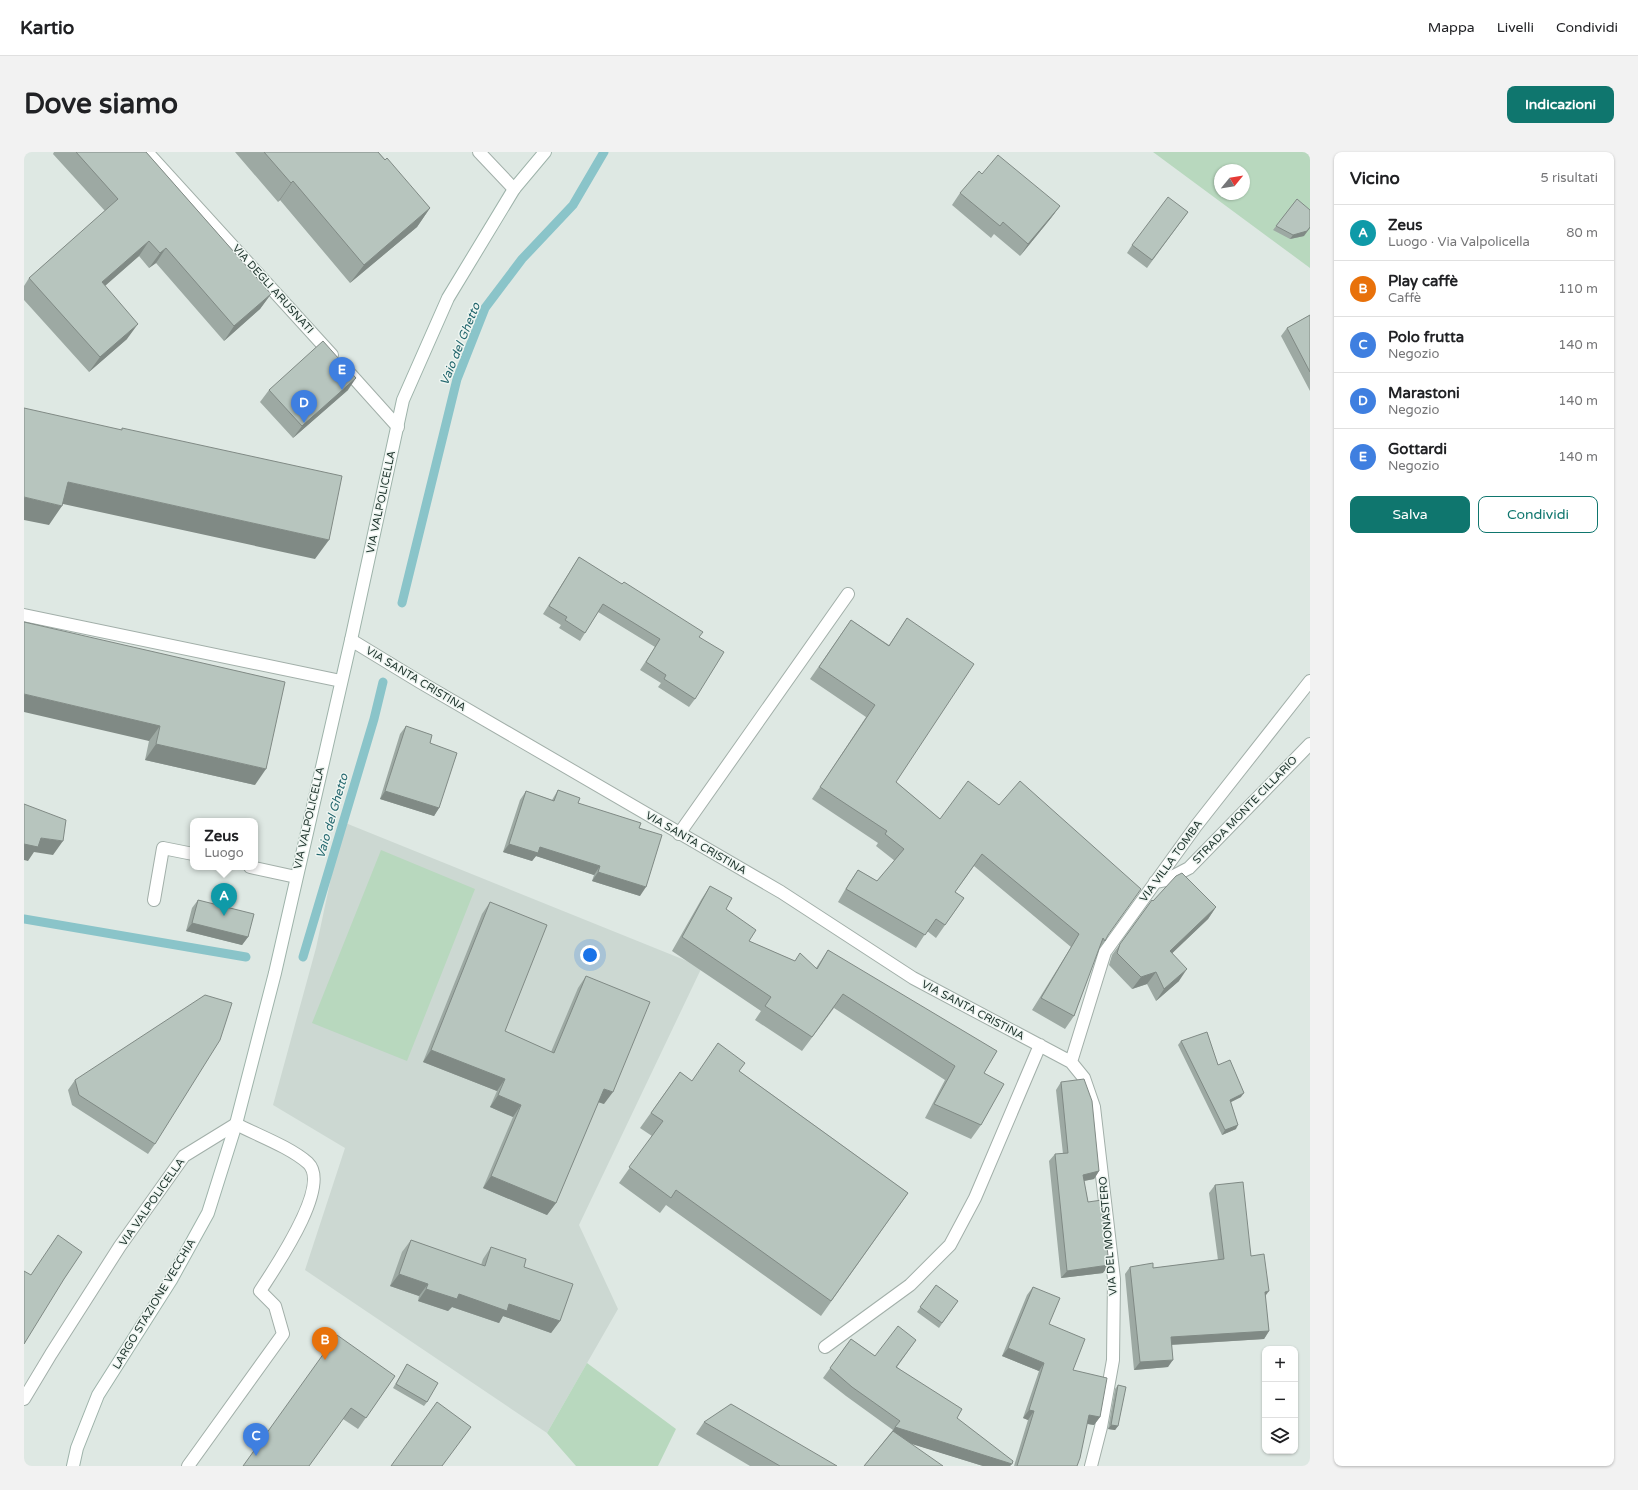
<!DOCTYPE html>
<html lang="it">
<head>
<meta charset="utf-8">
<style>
	:root { --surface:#fff; --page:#f2f2f2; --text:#202124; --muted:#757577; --line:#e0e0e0; --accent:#0f766e }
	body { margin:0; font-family:"Varela Round",sans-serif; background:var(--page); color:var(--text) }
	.controls { position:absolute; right:12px; bottom:12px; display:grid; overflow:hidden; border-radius:8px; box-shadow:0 1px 3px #0004 }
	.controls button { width:36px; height:36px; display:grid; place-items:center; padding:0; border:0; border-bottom:1px solid var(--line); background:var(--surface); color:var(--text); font:20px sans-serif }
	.compass { position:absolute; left:1190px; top:12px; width:36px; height:36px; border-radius:50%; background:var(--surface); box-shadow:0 1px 3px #0004; rotate:60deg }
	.you { position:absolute; left:566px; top:803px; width:14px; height:14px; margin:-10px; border:3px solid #fff; border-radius:50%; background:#1a73e8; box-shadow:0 0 0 6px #1a73e833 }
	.badge { display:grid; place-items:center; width:26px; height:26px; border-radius:50%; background:var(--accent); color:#fff; font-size:13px; font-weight:700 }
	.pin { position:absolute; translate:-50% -33px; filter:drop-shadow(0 1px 2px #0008) }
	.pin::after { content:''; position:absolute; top:21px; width:14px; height:12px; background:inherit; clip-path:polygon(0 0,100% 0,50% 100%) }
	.popup { position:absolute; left:166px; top:666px; width:68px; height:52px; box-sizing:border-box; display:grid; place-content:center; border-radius:8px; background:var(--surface); filter:drop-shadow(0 1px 3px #0005); font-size:13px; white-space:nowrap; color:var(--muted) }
	.popup b { font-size:15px; color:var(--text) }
	.popup::after { content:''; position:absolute; left:50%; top:100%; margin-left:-8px; border:8px solid transparent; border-top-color:var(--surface) }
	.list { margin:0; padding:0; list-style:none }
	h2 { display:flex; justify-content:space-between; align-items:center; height:52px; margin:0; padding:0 16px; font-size:17px }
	h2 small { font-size:13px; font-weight:400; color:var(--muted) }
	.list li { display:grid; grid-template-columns:26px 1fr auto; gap:12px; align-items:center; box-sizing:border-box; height:56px; padding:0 16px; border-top:1px solid var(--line) }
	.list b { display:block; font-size:15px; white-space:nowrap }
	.list p { margin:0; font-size:13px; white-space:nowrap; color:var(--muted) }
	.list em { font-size:13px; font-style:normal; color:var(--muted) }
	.actions { display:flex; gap:8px; padding:12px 16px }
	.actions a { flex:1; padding:9px 0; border:1px solid var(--accent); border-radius:8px; text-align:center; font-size:14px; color:var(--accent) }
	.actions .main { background:var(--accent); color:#fff }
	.icon { flex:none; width:22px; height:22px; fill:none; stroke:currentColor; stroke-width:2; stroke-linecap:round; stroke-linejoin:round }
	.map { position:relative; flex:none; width:1286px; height:1314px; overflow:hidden; border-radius:8px }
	header { display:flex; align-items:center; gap:24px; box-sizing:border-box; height:56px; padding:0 20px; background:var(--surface); border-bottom:1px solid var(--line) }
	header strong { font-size:19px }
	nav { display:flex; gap:22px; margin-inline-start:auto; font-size:14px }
	.intro { display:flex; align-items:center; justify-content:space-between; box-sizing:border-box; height:96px; padding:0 24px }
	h1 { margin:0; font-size:28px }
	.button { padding:10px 18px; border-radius:8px; background:var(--accent); color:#fff; font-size:14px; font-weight:700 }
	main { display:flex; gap:24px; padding:0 24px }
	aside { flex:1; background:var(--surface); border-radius:8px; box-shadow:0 1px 3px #0004 }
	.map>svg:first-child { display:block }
	.built { fill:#ccd8d2 }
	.green { fill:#b8d8be; fill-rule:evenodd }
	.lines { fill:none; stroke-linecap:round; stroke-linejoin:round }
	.stream { stroke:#8ac4c9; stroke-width:9 }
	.lane-casing { stroke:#a2afa9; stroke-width:14 }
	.street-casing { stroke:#a2afa9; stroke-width:14 }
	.secondary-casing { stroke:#9eb3aa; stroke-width:14 }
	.lane { stroke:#fff; stroke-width:12 }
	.street { stroke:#fff; stroke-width:12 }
	.secondary { stroke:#fff; stroke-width:12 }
	.wall { fill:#9da9a3 }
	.shaded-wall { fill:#808a85 }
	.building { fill:#b7c5be; stroke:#808a85 }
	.labels { text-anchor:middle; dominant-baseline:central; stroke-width:3; stroke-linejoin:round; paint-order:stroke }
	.street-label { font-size:11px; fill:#21362f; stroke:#eef5f1 }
	.water-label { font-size:12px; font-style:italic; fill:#21656c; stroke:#eef5f1 }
</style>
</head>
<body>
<header>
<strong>Kartio</strong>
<nav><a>Mappa</a><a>Livelli</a><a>Condividi</a></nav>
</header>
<div class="intro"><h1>Dove siamo</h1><a class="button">Indicazioni</a></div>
<main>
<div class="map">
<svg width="1286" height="1314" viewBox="0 0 1286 1314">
	<rect width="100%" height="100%" fill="#dee8e3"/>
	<path class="built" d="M 319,670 L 678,815 L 555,1073 L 594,1157 L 523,1281 L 281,1118 L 321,996 L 249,953 L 292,796 Z"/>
	<path class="green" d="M 1129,0 L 1286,0 L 1286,116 ZM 1196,18 L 1220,18 L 1220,42 L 1196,42 Z
		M 357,698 L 451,737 L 383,909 L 288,871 Z
		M 563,1211 L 652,1277 L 634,1314 L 552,1314 L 523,1281 Z"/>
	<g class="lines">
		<path class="stream" d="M 378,451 L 433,227 L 461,156 L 498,107 L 549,53 L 580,0
			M 0,767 L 222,805
			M 279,805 L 350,567 L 359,530"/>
		<defs>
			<path id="lane" d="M 0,463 L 317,529
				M 655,682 L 824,442
				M 226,715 L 272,725
				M 130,748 L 139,696 L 169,702
				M 164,1314 L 259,1182 L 251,1154 L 236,1139 C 250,1117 308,1034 284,1011 C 266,995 233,983 212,972"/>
			<path id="street" d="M 123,0 L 308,203
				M 455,0 L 490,37
				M 321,216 L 374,275
				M 327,488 L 396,530 L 757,740 L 889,826 L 1047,910 L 1060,926 L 1070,955 L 1090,1127 L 1089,1208 L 1077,1275 L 1067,1314
				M 1131,730 L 1142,728 L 1165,716 L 1286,592
				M 1047,910 L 1081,800 L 1172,674 L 1286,529
				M 801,1195 L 886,1133 L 926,1093 L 951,1046 L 1016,893
				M 0,1247 L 27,1202 L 96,1094 L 160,1004 L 212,972"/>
			<path id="secondary" d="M 49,1314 L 53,1296 L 74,1243 L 147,1128 L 184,1061 L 212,972 L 251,821 L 327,488 L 379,248 L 424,146 L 490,37 L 521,0"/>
		</defs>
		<use href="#lane" class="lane-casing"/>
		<use href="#street" class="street-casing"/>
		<use href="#secondary" class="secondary-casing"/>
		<use href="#lane" class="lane"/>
		<use href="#street" class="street"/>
		<use href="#secondary" class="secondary"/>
	</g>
	<path class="wall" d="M 30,0 L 122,0 L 247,142 L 236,157 L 200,189 L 132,111 L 125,116 L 115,104 L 81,134 L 103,187 L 65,220 L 0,148 L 0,134 L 5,126 L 81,59 L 29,2 Z
		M 211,0 L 354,0 L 406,56 L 393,75 L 326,131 L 256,48 L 254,50 Z
		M 958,22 L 1036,54 L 1027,66 L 996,104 L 970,82 L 967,86 L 928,53 L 936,41 Z
		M 1273,47 L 1280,84 L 1266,87 L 1249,78 Z
		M 1164,60 L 1123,116 L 1103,101 L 1108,93 Z
		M 1286,163 L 1286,239 L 1257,184 L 1263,176 Z
		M 245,238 L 324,238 L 269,286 L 236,250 Z
		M 555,405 L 675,485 L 671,547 L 665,555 L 634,535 L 637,531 L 616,518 L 631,495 L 574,460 L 556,489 L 535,476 L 537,473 L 519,462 Z
		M 883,466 L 872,630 L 916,667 L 1083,784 L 1081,789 L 1073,800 L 1050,864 L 1041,877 L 1008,858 L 1047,795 L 950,714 L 931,740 L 940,746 L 912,786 L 903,779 L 892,796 L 814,750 L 825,731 L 834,718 L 853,729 L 871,709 L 852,694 L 854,691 L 788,647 L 842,565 L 786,527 L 827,468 L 865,493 Z
		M 0,470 L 231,633 L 121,608 L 125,589 Z
		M 382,574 L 406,591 L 415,656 L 410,664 L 356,647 L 376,582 Z
		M 534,638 L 554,651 L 615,676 L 616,744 L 568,729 L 570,723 L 512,704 L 508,709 L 479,700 L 496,648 L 502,639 L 528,648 Z
		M 686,734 L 702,757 L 725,789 L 771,809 L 792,816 L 804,798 L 960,921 L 957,973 L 947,987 L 901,966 L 921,928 L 810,856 L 778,899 L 731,868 L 737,859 L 648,799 L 677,748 Z
		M 174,748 L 224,785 L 218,793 L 162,779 L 168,756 Z
		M 1128,748 L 1129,749 L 1192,755 L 1184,767 L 1148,801 L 1155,829 L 1132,849 L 1123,832 L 1108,837 L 1085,813 L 1088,803 Z
		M 466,750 L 481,879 L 527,900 L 554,836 L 562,824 L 580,952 L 574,950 L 532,1051 L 523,1063 L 459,1036 L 489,965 L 466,955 L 473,939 L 399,910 L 458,762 Z
		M 1157,889 L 1194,913 L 1217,945 L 1207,950 L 1212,977 L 1198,983 L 1154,893 Z
		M 715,919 L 884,1041 L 797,1164 L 642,1053 L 636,1061 L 595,1031 L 628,984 L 616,976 L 656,920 L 668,929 Z
		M 51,928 L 131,992 L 124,1002 L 48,953 L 44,938 Z
		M 1037,930 L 1075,1019 L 1070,1027 L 1060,1029 L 1064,1050 L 1079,1121 L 1037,1126 L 1025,1009 L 1031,1002 L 1039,1002 L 1032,938 Z
		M 1191,1033 L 1227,1104 L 1241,1144 L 1245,1179 L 1240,1187 L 1148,1193 L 1144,1215 L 1110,1218 L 1101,1122 L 1106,1115 L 1129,1116 L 1194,1108 L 1185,1041 Z
		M 387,1088 L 457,1113 L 459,1107 L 467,1095 L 500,1115 L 536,1169 L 527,1181 L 479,1164 L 475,1171 L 428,1155 L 424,1159 L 394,1149 L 395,1144 L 366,1134 L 378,1100 Z
		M 912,1133 L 934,1149 L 915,1176 L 893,1160 Z
		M 1009,1135 L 1025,1172 L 1049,1218 L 1076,1265 L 1070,1273 L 1063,1272 L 1053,1314 L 990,1314 L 1004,1268 L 999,1266 L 1015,1219 L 978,1204 L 1003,1143 Z
		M 827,1187 L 851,1204 L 892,1188 L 873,1215 L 933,1266 L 988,1312 L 986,1314 L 959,1314 L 886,1291 L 840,1314 L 869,1278 L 822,1244 L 799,1226 Z
		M 383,1212 L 403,1250 L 400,1254 L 369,1236 Z
		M 371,1224 L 334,1277 L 319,1267 L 232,1296 Z
		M 1094,1233 L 1094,1274 L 1091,1278 L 1084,1277 L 1091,1237 Z
		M 680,1270 L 813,1314 L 726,1314 L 672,1282 Z"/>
	<path class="shaded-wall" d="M 269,29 L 256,48 L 254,50 L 267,31 Z
		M 1036,54 L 1027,66 L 996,104 L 1004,92 Z
		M 406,56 L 393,75 L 326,131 L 340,113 Z
		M 1286,76 L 1280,84 L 1266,87 L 1269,83 Z
		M 125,89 L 115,104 L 67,146 L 78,130 Z
		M 142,96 L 132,111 L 125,116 L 136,101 Z
		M 247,142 L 236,157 L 200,189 L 210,174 Z
		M 114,172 L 103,187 L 65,220 L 76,205 Z
		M 332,226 L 324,238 L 269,286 L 278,274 Z
		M 44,330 L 305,388 L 291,407 L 30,350 Z
		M 0,345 L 38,354 L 25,373 L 0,368 Z
		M 0,542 L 136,574 L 125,589 L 0,560 Z
		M 132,592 L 242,617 L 231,633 L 121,608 Z
		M 361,639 L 415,656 L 410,664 L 356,647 Z
		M 17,686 L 39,689 L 29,703 L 10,700 L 4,709 L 0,708 L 0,692 Z
		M 485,692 L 516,695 L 576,714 L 570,723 L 512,704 L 508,709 L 479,700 Z
		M 574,720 L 622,735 L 616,744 L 568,729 Z
		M 1192,755 L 1184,767 L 1138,811 L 1146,799 Z
		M 168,771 L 224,785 L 218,793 L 162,779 Z
		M 1163,817 L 1155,829 L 1132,849 L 1140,837 Z
		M 1132,820 L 1123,832 L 1108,837 L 1117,825 Z
		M 407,898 L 481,927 L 473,939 L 399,910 Z
		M 580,937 L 589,940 L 580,952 L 571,949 Z
		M 1220,941 L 1217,945 L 1203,952 L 1206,948 Z
		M 474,943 L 497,953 L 489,965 L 466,955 Z
		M 1214,973 L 1212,977 L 1198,983 L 1201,978 Z
		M 1075,1019 L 1070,1027 L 1054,1030 L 1059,1023 Z
		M 467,1024 L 532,1051 L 523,1063 L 459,1036 Z
		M 1085,1113 L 1079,1121 L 1037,1126 L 1043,1119 Z
		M 375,1122 L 404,1132 L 395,1144 L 366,1134 Z
		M 402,1137 L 435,1142 L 485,1152 L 536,1169 L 527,1181 L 479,1164 L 475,1171 L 428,1155 L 424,1159 L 394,1149 Z
		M 1245,1139 L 1239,1147 L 1241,1140 Z
		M 1245,1179 L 1240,1187 L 1142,1193 L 1147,1185 Z
		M 984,1196 L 1020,1211 L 1015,1219 L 978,1204 Z
		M 1149,1208 L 1144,1215 L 1110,1218 L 1116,1210 Z
		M 1005,1258 L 1010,1259 L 1004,1268 L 999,1266 Z
		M 1065,1263 L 1076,1265 L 1070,1273 L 1059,1271 Z
		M 1087,1273 L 1094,1274 L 1091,1278 L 1084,1277 Z
		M 871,1275 L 988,1312 L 986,1314 L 959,1314 L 865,1285 Z"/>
	<path class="building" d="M 52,0 L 122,0 L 247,142 L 210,174 L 142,96 L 136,101 L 125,89 L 78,130 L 114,172 L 76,205 L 5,126 L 94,47 Z
		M 240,0 L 354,0 L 361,8 L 363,6 L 406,56 L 340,113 L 269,29 L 267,31 Z
		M 974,3 L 1036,54 L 1004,92 L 979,70 L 976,74 L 936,41 L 955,19 L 958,22 Z
		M 1144,45 L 1164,60 L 1128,108 L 1108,93 Z
		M 1273,47 L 1286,58 L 1286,75 L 1283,79 L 1269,83 L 1252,74 Z
		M 1286,163 L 1286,220 L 1263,176 Z
		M 299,189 L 332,226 L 278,274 L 245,238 Z
		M 0,256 L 98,278 L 98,276 L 318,324 L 305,388 L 44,330 L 38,354 L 0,345 Z
		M 555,405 L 598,432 L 600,430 L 679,480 L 675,485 L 700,500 L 671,547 L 640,527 L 642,523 L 622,510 L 636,487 L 579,452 L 561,481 L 541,468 L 543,465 L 525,454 Z
		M 883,466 L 950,512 L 872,630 L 916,667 L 944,629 L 975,653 L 996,629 L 1117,737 L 1084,783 L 1081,789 L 1079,786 L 1050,864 L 1017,846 L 1055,782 L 958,702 L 931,740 L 940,746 L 921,773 L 912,767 L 901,783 L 822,737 L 834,718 L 853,729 L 880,697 L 861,682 L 863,679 L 796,635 L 851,553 L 795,515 L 827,468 L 865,494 Z
		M 0,470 L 261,530 L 242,617 L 132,592 L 136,574 L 0,542 Z
		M 382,574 L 408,583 L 406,591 L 433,601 L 415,656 L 361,639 Z
		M 534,638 L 556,646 L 554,651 L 617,671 L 615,676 L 638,683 L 622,735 L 574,720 L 576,714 L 516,695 L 514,701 L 485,692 L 502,639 L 530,649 Z
		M 0,652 L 42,668 L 39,689 L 17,686 L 14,695 L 0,692 Z
		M 1158,721 L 1192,755 L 1146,799 L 1163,817 L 1140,837 L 1132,820 L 1117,825 L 1093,801 L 1096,792 L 1128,748 L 1129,749 L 1152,724 Z
		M 686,734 L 708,746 L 702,757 L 732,778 L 725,789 L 771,809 L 776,801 L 793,817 L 804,798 L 973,899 L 960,921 L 980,932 L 957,973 L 910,952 L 931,914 L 819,842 L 788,885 L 741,854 L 747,845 L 658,785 Z
		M 174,748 L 230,762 L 224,785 L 168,771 Z
		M 466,750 L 523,773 L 481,879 L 530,901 L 562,824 L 626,850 L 589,940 L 580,937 L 532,1051 L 467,1024 L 497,953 L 474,943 L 481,927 L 407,898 Z
		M 181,843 L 208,851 L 196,888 L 131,992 L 55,943 L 51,928 Z
		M 1183,880 L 1194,913 L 1206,908 L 1220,941 L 1206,948 L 1214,973 L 1201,978 L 1157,889 Z
		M 694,891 L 721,911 L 715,919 L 884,1041 L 807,1149 L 652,1038 L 647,1046 L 605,1015 L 639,969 L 627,961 L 656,920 L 668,929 Z
		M 1060,927 L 1068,949 L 1075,1019 L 1059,1023 L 1064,1050 L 1078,1048 L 1085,1113 L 1043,1119 L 1031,1002 L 1044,1001 L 1037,930 Z
		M 1219,1030 L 1227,1104 L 1240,1102 L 1245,1139 L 1241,1140 L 1245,1179 L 1147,1185 L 1149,1208 L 1116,1210 L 1106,1115 L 1129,1111 L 1129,1116 L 1200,1107 L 1191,1033 Z
		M 34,1083 L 58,1100 L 40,1127 L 0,1192 L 0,1119 L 7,1123 Z
		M 387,1088 L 461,1114 L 467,1095 L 502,1107 L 500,1115 L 549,1132 L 536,1169 L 485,1152 L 483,1159 L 435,1142 L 433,1147 L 402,1137 L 404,1132 L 375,1122 Z
		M 912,1133 L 934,1149 L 918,1171 L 896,1155 Z
		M 1009,1135 L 1036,1146 L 1025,1172 L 1061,1187 L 1049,1218 L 1083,1226 L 1076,1265 L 1065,1263 L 1056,1306 L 1053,1314 L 993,1314 L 1010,1259 L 1005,1258 L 1020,1211 L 984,1196 Z
		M 874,1174 L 892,1188 L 872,1215 L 938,1257 L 933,1266 L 989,1309 L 988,1312 L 871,1275 L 876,1269 L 828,1235 L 806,1216 L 827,1187 L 851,1204 Z
		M 313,1183 L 371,1224 L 342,1266 L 327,1256 L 285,1314 L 219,1314 L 232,1296 Z
		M 383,1212 L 414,1231 L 403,1250 L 372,1232 Z
		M 1094,1233 L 1102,1235 L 1094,1274 L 1087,1273 Z
		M 413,1250 L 447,1275 L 418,1314 L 367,1314 Z
		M 707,1252 L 813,1314 L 756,1314 L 680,1270 Z
		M 869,1279 L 919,1314 L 840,1314 Z"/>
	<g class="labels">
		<g class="street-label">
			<text transform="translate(249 137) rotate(48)">VIA DEGLI ARUSNATI</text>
			<text transform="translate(357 350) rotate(-78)">VIA VALPOLICELLA</text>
			<text transform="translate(392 527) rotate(31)">VIA SANTA CRISTINA</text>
			<text transform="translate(1221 658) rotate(-46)">STRADA MONTE CILLARIO</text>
			<text transform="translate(285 666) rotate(-77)">VIA VALPOLICELLA</text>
			<text transform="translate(672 691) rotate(30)">VIA SANTA CRISTINA</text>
			<text transform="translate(1147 709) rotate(-54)">VIA VILLA TOMBA</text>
			<text transform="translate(949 858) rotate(28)">VIA SANTA CRISTINA</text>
			<text transform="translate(128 1050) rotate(-55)">VIA VALPOLICELLA</text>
			<text transform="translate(1084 1084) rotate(-95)">VIA DEL MONASTERO</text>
			<text transform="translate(130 1152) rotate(-59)">LARGO STAZIONE VECCHIA</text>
		</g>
		<g class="water-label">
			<text transform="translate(436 192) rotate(-68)">Vaio del Ghetto</text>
			<text transform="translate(308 664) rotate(-74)">Vaio del Ghetto</text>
		</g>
	</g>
</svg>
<div class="controls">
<button>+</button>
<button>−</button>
<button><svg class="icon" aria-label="layers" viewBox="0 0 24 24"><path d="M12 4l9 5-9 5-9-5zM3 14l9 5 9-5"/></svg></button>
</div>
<svg class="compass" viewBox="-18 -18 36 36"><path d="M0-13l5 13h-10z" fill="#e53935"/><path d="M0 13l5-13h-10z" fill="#757577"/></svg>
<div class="you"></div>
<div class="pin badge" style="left:200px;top:764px;background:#0f9aa8">A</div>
<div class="popup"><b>Zeus</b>Luogo</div>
<div class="pin badge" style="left:301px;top:1208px;background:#e8710a">B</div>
<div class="pin badge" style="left:232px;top:1304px;background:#3f7fe0">C</div>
<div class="pin badge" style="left:280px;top:271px;background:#3f7fe0">D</div>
<div class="pin badge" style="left:318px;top:238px;background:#3f7fe0">E</div>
</div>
<aside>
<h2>Vicino<small>5 risultati</small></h2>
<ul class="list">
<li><span class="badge" style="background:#0f9aa8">A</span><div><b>Zeus</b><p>Luogo · Via Valpolicella</p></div><em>80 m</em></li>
<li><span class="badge" style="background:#e8710a">B</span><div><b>Play caffè</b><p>Caffè</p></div><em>110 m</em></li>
<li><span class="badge" style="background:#3f7fe0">C</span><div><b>Polo frutta</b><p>Negozio</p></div><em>140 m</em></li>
<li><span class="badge" style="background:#3f7fe0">D</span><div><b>Marastoni</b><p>Negozio</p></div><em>140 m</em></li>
<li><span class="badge" style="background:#3f7fe0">E</span><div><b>Gottardi</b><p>Negozio</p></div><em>140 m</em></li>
</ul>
<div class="actions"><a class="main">Salva</a><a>Condividi</a></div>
</aside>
</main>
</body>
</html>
